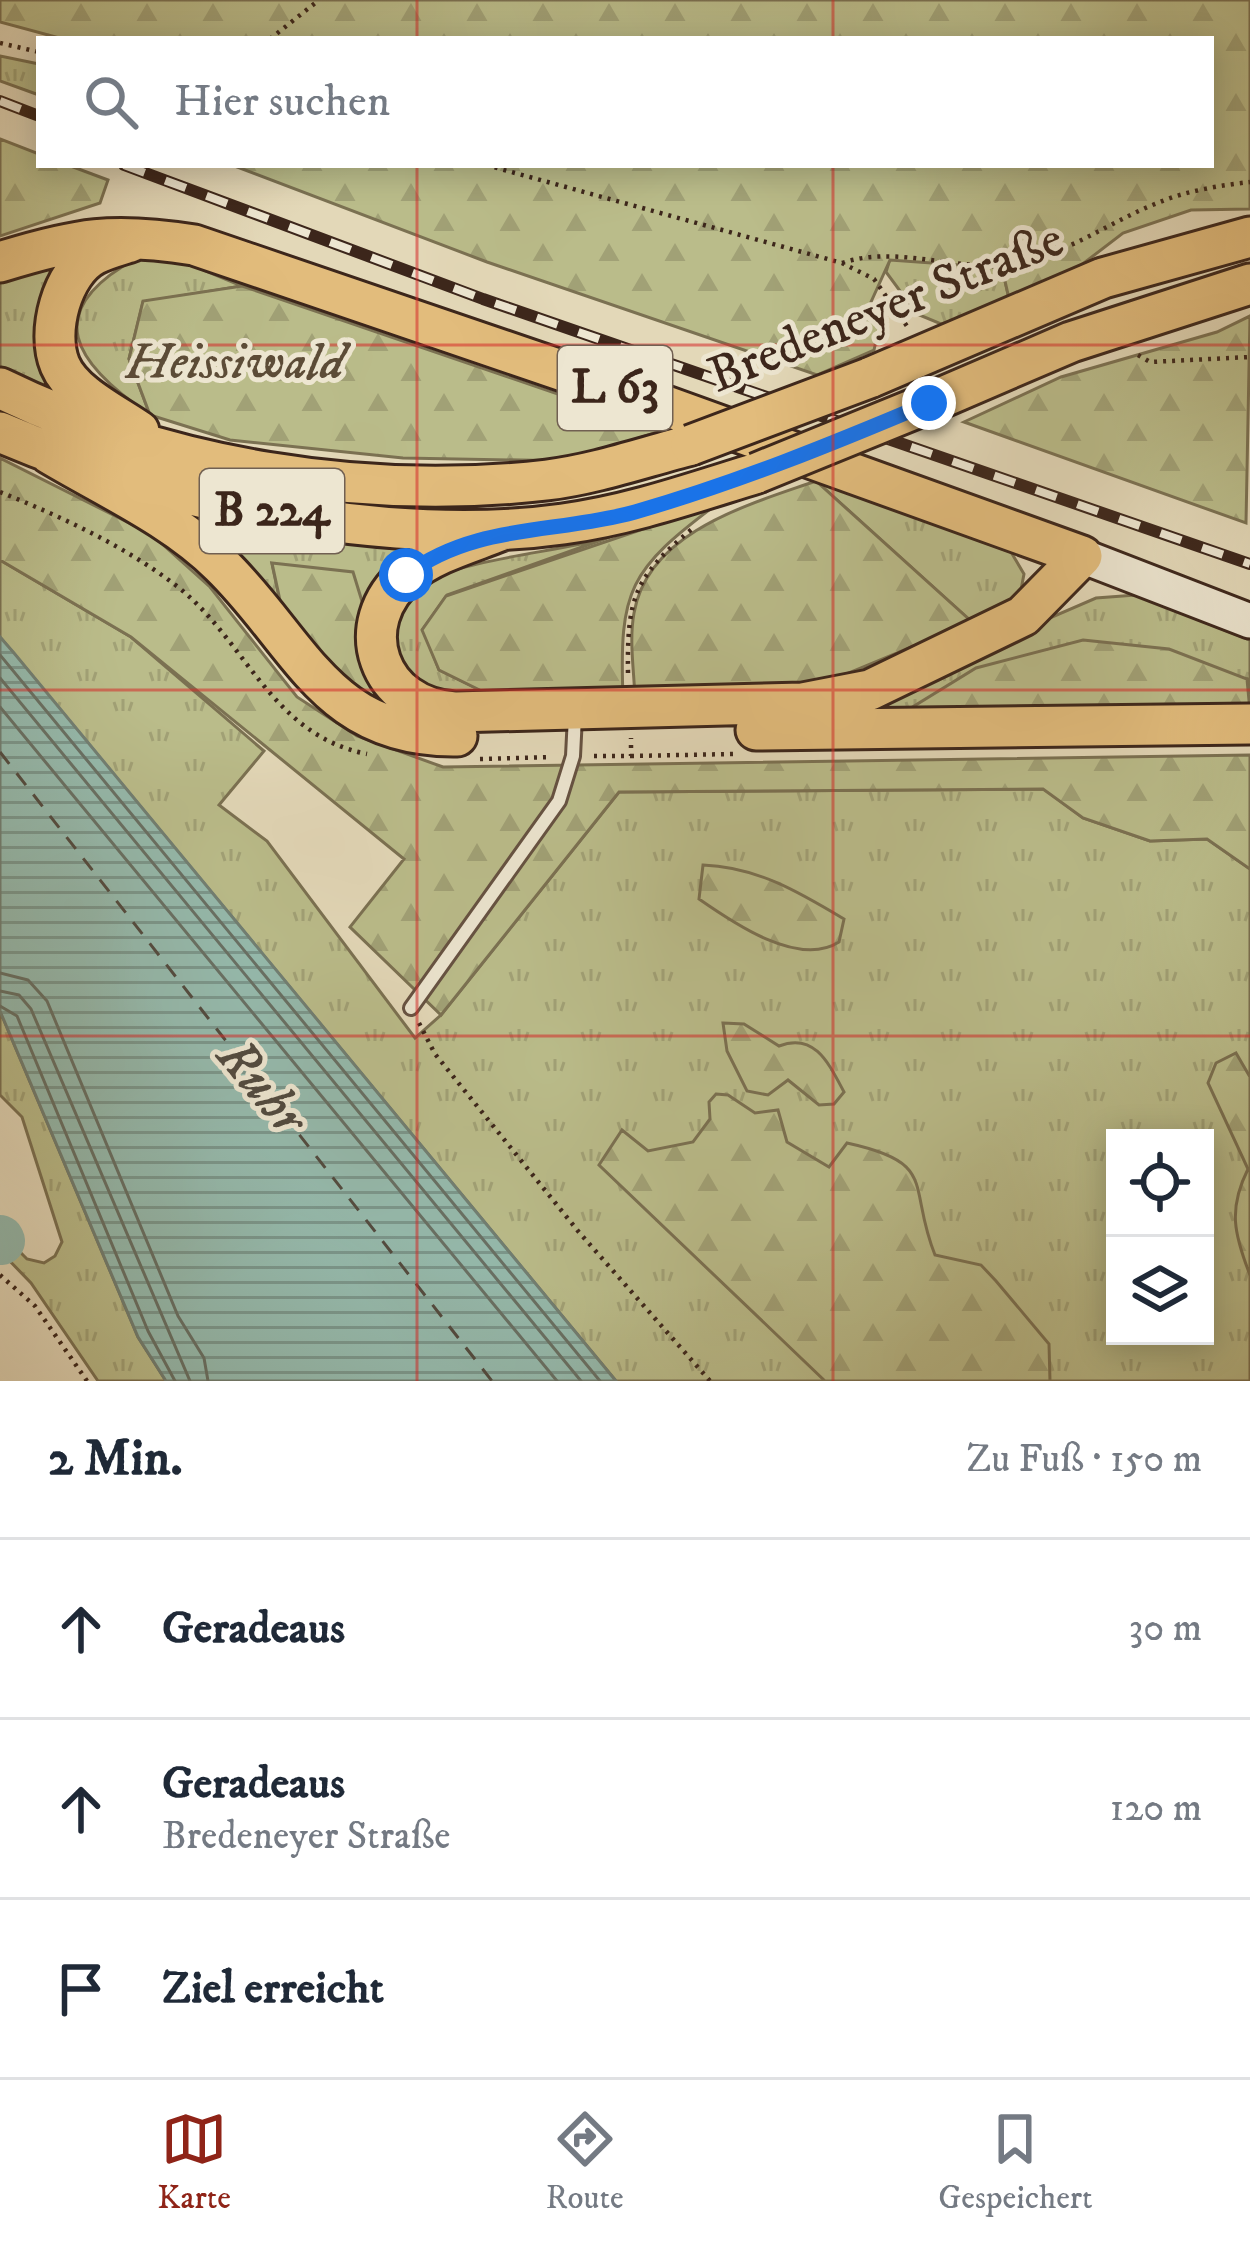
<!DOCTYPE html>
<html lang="de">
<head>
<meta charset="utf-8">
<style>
	:root { --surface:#fff; --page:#f6f6f7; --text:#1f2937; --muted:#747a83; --line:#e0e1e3; --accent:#8f2418 }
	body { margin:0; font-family:"IM FELL DW Pica",serif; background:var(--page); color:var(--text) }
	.controls { position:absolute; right:36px; bottom:36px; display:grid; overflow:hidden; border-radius:0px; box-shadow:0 6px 30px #0003 }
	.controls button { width:108px; height:108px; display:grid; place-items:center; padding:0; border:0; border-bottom:3px solid var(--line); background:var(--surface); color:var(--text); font:60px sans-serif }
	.stop { position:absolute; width:36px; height:36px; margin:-27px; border:9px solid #1a73e8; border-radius:50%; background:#fff }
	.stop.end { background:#1a73e8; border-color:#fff; box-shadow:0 3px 12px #0008 }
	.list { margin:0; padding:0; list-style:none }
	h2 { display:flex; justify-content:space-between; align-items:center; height:156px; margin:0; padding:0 48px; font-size:51px }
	h2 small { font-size:39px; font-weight:400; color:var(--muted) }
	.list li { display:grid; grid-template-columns:78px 1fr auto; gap:36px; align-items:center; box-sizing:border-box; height:180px; padding:0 48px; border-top:3px solid var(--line) }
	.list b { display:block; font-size:45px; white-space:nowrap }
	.list p { margin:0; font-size:39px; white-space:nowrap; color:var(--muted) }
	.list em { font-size:39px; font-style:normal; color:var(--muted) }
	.icon { flex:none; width:66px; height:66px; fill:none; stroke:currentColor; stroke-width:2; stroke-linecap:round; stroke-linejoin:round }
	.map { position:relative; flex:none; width:1250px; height:1381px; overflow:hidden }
	.search { position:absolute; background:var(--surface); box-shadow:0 6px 30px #0003; left:36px; right:36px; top:36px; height:132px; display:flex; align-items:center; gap:30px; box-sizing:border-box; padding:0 42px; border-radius:0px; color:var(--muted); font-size:45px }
	.sheet { height:696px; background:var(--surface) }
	nav { display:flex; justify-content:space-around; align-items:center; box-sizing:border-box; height:168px; border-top:3px solid var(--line); background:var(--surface); font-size:33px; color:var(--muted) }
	nav a { display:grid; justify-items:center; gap:6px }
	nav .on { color:var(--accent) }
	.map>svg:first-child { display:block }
	.grass { fill:url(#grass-tufts); stroke:#7b7152; stroke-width:3; fill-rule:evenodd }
	.forest { fill:url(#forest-firs); stroke:#7b7152; stroke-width:3 }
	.water { fill:url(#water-rules); stroke:#717f73; stroke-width:3 }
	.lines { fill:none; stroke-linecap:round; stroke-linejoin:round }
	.shore { stroke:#687064; stroke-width:3 }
	.river { stroke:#95baad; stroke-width:48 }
	.ferry { stroke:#524b40; stroke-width:3; stroke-dasharray:15 12; stroke-linecap:butt }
	.lane-casing { stroke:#665242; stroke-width:18 }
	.secondary-casing { stroke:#3c261b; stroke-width:39 }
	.primary-casing { stroke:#3c261b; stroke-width:45 }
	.path { stroke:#3c261b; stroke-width:4.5; stroke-dasharray:3 6; stroke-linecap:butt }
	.lane { stroke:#ede6d1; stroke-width:12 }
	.secondary { stroke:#ede6d1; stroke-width:33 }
	.primary { stroke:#e2bc7c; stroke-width:39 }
	.rail-casing { stroke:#3c261b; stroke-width:12 }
	.rail { stroke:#ede6d1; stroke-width:8; stroke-dasharray:22; stroke-linecap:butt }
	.primary-bridge-casing { stroke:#3c261b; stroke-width:45; stroke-linecap:butt }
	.primary-bridge { stroke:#e2bc7c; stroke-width:39 }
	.route { stroke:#1a73e8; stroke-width:15 }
	.grid { fill:none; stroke:#d62828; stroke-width:3; stroke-opacity:0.55 }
	.labels { text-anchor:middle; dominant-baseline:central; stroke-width:10; stroke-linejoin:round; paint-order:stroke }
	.shield { fill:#ede6d1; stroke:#716052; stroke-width:3 }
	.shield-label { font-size:48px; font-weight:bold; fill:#3c261b }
	.street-label { font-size:51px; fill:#3c261b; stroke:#ede6d1 }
	.park-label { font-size:51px; font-style:italic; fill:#5c4c37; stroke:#ede6d1 }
	.water-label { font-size:54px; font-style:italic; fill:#524b40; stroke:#ede6d1 }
</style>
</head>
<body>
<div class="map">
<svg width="1250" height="1381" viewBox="0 0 1250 1381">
	<defs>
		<pattern id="grass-tufts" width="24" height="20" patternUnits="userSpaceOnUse" patternTransform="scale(3)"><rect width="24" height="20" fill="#babc8a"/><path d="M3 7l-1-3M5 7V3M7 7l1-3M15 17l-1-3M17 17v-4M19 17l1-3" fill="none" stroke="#a1a176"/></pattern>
		<pattern id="forest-firs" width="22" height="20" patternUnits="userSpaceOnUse" patternTransform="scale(3)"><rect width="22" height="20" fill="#babc8a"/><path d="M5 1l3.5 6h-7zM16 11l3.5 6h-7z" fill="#a1a176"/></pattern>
		<pattern id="water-rules" width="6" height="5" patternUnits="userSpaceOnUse" patternTransform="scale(3)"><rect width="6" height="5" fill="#95baad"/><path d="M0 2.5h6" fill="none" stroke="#7b978c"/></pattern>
	</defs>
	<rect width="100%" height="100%" fill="#e3d8b8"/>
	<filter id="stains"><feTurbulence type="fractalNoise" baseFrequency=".00167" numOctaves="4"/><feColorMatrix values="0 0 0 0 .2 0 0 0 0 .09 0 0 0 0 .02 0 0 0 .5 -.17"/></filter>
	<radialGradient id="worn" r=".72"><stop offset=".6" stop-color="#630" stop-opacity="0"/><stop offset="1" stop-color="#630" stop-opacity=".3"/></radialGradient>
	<path class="grass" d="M 0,56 L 39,64 L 39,95 L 0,81 Z
		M 75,256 L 53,290 L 75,407 L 0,370 L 0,275 Z
		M 137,258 L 187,263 L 242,286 L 143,302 L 129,359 L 150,415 C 75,364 38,312 137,258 Z
		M 890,259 L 1002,268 L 1010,303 L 941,324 L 917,314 L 886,272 Z
		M 816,481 L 1011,552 L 1024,574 L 1019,600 L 972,622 Z
		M 152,500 L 453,540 L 369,612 L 272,564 L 287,633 Z
		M 610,537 L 447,595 L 423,629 L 439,670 L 502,701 C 468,700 422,702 404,667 C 388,637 399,597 430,580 C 468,559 563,551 610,537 Z
		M 0,560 L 131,637 L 264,751 L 219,805 L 267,841 L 415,1038 L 441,1015 L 619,792 L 1044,789 L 1083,818 L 1150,841 L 1207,839 L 1250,869 L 1250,1381 L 616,1381 L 0,637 ZM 1115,1138 L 1205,1138 L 1205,1336 L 1115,1336 Z
		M 1136,595 L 1250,640 L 1250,694 L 1247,679 L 898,716 L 816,719 L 1096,598 Z
		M 0,1011 L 138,1337 L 166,1381 L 98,1381 L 31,1283 L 4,1255 L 13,1245 L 27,1259 L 44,1263 L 55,1256 L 62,1242 L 22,1117 L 0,1095 Z"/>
	<path class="forest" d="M 0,0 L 1250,0 L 1250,209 L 1191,210 L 1123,233 L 1080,266 L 1010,303 L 1002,268 L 890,260 L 871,302 L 880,324 L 874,350 L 817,375 L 487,262 L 232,165 L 1211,165 L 1211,39 L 63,39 L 0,22 Z
		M 0,139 L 39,154 L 39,165 L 68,165 L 108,180 L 100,203 L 0,236 Z
		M 242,286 L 663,430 L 571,461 L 403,458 L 230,440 L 150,415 L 129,359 L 143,301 Z
		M 1250,316 L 1246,523 L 964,422 L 1061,377 L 1217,332 Z
		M 0,458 L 151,534 L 210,587 L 297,697 L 357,736 L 443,767 L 1250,755 L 1250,869 L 1207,839 L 1150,841 L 1083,818 L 1043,789 L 619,792 L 441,1015 L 350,927 L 404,859 L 131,637 L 0,560 Z
		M 816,481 L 972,622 L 820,685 L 635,698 C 634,671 629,640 634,613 C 648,531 751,504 816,481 Z
		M 717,504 C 629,570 619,589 623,698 L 502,701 L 439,670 L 422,630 L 446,596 Z
		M 272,563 L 353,572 L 392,699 L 389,716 L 287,633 Z
		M 1083,640 L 1169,649 L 1247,679 L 1250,711 L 898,716 L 976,668 Z
		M 703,865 C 757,867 799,892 844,919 L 839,942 C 798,968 732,922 699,899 Z
		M 723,1023 L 744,1024 L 779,1046 C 815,1032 829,1064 844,1092 L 834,1104 L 819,1105 L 788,1080 L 768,1095 L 747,1091 L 727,1051 Z
		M 1236,1053 L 1250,1077 L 1250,1275 C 1234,1234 1228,1209 1248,1169 L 1208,1083 L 1216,1063 Z
		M 716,1094 L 728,1095 L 755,1113 L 778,1110 L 787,1142 L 829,1167 L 847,1143 C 939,1163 907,1185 935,1255 L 981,1265 L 996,1281 L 1049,1344 L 1050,1381 L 825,1381 L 599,1165 L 622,1130 L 648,1151 L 693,1142 L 710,1119 L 709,1102 Z"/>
	<path class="water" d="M 0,637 L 14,653 L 616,1381 L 166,1381 L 138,1337 L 0,1011 Z"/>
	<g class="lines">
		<path class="shore" d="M 0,655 L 600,1381
			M 0,678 L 581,1381
			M 0,707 L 557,1381
			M 0,973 L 28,980 L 47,1001 L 178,1316 L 204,1358 L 208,1381
			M 0,991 L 19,995 L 31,1009 L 190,1381
			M 0,1006 L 17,1016 L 148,1331 L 175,1381"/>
		<path class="river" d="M 0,1239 L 1,1241"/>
		<path class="ferry" d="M 0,752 L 492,1381"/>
		<defs>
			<path id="lane" d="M 411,1008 L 559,801 L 573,756 L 575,716"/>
			<path id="secondary" d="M 1082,556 L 1250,621"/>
			<path id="primary" d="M 130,242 C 118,246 105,249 94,255 C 62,272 46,332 60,365 C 72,394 115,414 139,431
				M 0,262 C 77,238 113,232 194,245 L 663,405 L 1082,556 L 1023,616 L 870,690 L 803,703 L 455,712 C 379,708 348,625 408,574 C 433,553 470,543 500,531
				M 869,378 L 1103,278 L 1250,237
				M 0,388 C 166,469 364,501 547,480 C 596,474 644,457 691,445
				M 929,403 L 1071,342 L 1250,284
				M 0,432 C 158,501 391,548 563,524 C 630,515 692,493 757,473
				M 50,454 C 107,488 174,518 221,565 C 301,643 326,738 457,736
				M 756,730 L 1250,724"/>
		</defs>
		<use href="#lane" class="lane-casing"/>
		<use href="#secondary" class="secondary-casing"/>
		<use href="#primary" class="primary-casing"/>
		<path class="path" d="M 270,39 L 319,0
			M 0,43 L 39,52
			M 486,165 L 842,263 L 874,279 L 909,329
			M 842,263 C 899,244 956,273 1015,263 C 1069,254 1110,221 1160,202 C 1186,191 1222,185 1250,182
			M 1138,355 L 1150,362 L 1250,357
			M 0,492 C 62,517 125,546 178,587 C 247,642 271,735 367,754
			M 628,673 C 627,599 634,577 692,529
			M 594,756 L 631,756 L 631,738
			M 631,756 L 733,754
			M 480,759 L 552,757
			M 419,1023 L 435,1054 L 578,1231 L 710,1381
			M 0,1275 L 35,1306 L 87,1381"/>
		<use href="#lane" class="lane"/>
		<use href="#secondary" class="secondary"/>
		<use href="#primary" class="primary"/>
		<defs>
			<path id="rail" d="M 0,101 L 39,116
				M 124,165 L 483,299 L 1250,564"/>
		</defs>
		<use href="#rail" class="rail-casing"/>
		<use href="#rail" class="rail"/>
		<defs>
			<path id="primary-bridge" d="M 691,445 L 869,378
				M 757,473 L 929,403"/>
		</defs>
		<use href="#primary-bridge" class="primary-bridge-casing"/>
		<use href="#primary-bridge" class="primary-bridge"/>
	</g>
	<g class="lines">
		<path class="route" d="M 406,575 C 475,523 556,534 635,512 C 736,483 832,444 929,403"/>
	</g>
	<path class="grid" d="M 417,0 L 417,39M 833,0 L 833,39M 417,165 L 417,1381M 833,165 L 833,1381M 0,345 L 1250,345M 0,690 L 1250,690M 0,1036 L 1250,1036"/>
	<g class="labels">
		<g class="shield">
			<rect x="558" y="346" width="114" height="84" rx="9"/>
			<rect x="200" y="469" width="144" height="84" rx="9"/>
		</g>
		<g class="shield-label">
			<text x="615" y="388">L 63</text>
			<text x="272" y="511">B 224</text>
		</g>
		<g class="street-label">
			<text transform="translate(886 308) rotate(-22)">Bredeneyer Straße</text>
		</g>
		<g class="park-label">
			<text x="235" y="363">Heissiwald</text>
		</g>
		<g class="water-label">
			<text transform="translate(261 1087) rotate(50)">Ruhr</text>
		</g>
	</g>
	<rect width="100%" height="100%" filter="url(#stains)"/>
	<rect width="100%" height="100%" fill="url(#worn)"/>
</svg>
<div class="controls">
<button><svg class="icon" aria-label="locate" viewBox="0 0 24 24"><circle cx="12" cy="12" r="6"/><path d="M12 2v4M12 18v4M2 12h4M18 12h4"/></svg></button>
<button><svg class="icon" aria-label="layers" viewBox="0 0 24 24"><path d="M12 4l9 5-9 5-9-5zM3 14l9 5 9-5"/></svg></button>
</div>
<div class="stop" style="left:406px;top:575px"></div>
<div class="stop end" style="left:929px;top:403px"></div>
<div class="search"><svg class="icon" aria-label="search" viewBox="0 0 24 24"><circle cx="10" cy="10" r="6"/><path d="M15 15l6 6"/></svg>Hier suchen</div>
</div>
<section class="sheet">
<h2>2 Min.<small>Zu Fuß · 150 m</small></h2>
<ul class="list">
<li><svg class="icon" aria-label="ahead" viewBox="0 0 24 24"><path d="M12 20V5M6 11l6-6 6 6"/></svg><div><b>Geradeaus</b></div><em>30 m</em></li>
<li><svg class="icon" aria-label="ahead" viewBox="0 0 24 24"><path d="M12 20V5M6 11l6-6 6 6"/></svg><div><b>Geradeaus</b><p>Bredeneyer Straße</p></div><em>120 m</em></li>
<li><svg class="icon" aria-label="arrive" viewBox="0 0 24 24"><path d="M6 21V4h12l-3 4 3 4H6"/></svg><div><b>Ziel erreicht</b></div></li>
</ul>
</section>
<nav>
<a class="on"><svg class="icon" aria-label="map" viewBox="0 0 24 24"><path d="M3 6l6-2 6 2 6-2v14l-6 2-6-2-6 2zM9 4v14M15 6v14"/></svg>Karte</a>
<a><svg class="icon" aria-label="directions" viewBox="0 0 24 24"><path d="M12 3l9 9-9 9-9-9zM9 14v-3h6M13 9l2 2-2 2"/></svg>Route</a>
<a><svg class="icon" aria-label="saved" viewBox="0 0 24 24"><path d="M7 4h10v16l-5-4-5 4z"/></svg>Gespeichert</a>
</nav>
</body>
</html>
